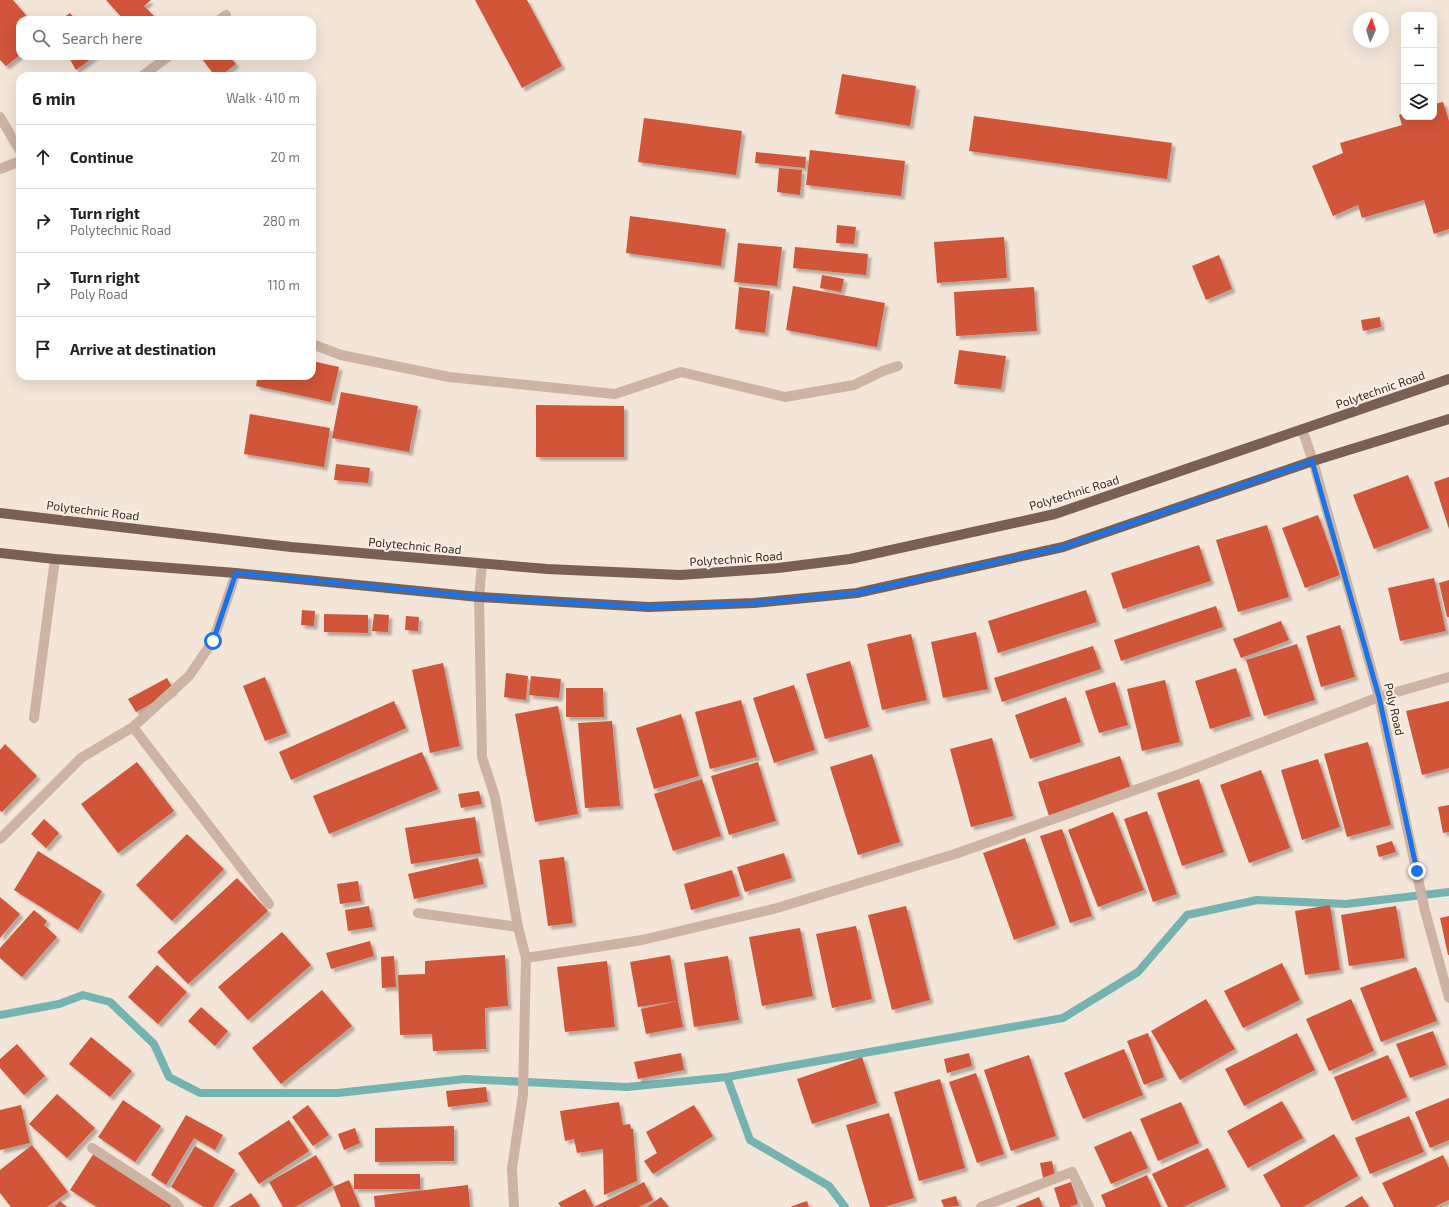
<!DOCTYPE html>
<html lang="en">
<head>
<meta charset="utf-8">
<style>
	:root { --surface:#fff; --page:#f6f6f6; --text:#202124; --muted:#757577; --line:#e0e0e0 }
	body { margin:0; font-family:"Exo 2",sans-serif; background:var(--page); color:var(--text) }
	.controls { position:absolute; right:12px; top:12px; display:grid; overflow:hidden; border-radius:8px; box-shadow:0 4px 16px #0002 }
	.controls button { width:36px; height:36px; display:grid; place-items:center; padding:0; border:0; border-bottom:1px solid var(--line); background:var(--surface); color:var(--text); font:20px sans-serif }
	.compass { position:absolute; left:1353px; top:12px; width:36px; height:36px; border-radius:50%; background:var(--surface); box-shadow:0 4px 16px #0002; rotate:4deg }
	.stop { position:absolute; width:12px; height:12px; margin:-9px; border:3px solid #1a73e8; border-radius:50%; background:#fff }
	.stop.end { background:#1a73e8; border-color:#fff; box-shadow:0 1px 4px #0008 }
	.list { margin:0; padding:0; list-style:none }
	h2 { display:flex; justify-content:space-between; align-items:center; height:52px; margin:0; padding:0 16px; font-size:17px }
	h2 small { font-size:13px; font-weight:400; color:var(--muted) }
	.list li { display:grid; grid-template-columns:26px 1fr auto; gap:12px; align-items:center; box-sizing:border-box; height:64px; padding:0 16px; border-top:1px solid var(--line) }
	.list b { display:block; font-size:15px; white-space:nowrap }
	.list p { margin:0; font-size:13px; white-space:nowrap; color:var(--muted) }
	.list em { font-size:13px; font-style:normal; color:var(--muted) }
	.icon { flex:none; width:22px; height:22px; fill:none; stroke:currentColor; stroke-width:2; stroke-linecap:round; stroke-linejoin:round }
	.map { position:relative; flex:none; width:1449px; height:1207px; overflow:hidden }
	.search { position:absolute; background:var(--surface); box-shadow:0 4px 16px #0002; left:16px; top:16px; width:300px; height:44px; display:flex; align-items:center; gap:10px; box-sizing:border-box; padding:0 14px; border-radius:12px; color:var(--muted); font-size:15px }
	.panel { position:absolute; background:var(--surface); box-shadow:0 4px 16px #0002; left:16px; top:72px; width:300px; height:308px; border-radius:12px }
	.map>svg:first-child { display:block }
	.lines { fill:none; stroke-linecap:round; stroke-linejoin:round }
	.stream { stroke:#74b3b2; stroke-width:8 }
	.building { fill:#d15438; filter:url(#shadow) }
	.minor { stroke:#ccb3a3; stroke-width:10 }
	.major { stroke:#7a5f55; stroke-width:10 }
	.route { stroke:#1a73e8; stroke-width:5 }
	.labels { text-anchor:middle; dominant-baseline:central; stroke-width:4; stroke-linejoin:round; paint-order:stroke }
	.street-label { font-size:12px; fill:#372a26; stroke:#fbefe4 }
</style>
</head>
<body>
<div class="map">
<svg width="1449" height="1207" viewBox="0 0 1449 1207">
	<defs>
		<filter id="shadow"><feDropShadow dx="3.5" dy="3.5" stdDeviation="1" flood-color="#0004"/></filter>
	</defs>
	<rect width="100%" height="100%" fill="#f3e5d8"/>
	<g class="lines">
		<path class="stream" d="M 0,1015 L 59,1004 L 83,995 L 110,1002 L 154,1044 L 169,1077 L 200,1093 L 338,1093 L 465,1079 L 627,1087 L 727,1077 L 1063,1018 L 1138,972 L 1187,915 L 1257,900 L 1346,904 L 1449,892
			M 727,1077 L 750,1140 L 829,1186 L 845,1207"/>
	</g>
	<path class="building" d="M 0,0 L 13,0 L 30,20 L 20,20 L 20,55 L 6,66 L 0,60 Z
		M 106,0 L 151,0 L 144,6 L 154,16 L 149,20 L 124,20 Z
		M 475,0 L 527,0 L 562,66 L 522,88 Z
		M 70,13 L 76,20 L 60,20 Z
		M 68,56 L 95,56 L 76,70 Z
		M 205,56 L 229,56 L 236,64 L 220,76 L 215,76 L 202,59 Z
		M 842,74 L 916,86 L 910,126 L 835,114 Z
		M 1443,102 L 1449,121 L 1449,229 L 1434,234 L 1424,200 L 1362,218 L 1358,205 L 1333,216 L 1312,166 L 1343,153 L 1340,143 L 1402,125 L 1399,115 L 1404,113 L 1404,117 L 1434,117 L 1434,104 Z
		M 974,116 L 1172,143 L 1167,179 L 969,151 Z
		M 644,118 L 742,131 L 736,175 L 638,162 Z
		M 810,150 L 905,161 L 901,196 L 806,185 Z
		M 756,152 L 806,157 L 805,168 L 755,163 Z
		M 779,168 L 802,170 L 800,195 L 777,192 Z
		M 630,216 L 726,229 L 721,266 L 626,253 Z
		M 837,225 L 856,227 L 854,244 L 836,243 Z
		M 1004,237 L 1007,278 L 937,283 L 934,242 Z
		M 738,243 L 782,247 L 777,286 L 734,282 Z
		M 795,247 L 868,254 L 866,275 L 793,268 Z
		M 1219,255 L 1232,289 L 1206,300 L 1192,266 Z
		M 822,275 L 844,279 L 841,292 L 820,288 Z
		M 793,286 L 885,303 L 877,347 L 786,330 Z
		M 739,287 L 770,291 L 765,333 L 735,329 Z
		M 1034,287 L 1037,331 L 956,336 L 954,292 Z
		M 1380,317 L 1381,327 L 1363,331 L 1361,320 Z
		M 959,350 L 1006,356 L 1001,389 L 954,384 Z
		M 312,361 L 339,367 L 331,402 L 256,386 L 258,376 L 312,376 Z
		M 341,392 L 418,406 L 409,452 L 332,438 Z
		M 536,405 L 624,406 L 624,457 L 536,457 Z
		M 250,414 L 330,428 L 324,467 L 244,454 Z
		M 336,464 L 370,468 L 368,483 L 334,480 Z
		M 1408,475 L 1429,528 L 1374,549 L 1353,495 Z
		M 1449,477 L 1449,529 L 1434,482 Z
		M 1318,515 L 1340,575 L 1305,588 L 1282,528 Z
		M 1267,525 L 1289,597 L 1238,612 L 1216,540 Z
		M 1199,545 L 1211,581 L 1123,609 L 1111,573 Z
		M 1434,578 L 1446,631 L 1400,641 L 1388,588 Z
		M 1449,580 L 1449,617 L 1447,617 L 1439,583 Z
		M 1086,590 L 1097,622 L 998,653 L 988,621 Z
		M 1216,606 L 1223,627 L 1121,661 L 1114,640 Z
		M 302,610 L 315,611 L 314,626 L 301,625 Z
		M 324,614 L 368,615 L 368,633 L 324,632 Z
		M 374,614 L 389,615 L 388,632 L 372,631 Z
		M 406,616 L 419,617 L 418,631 L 405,630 Z
		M 1281,621 L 1289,640 L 1241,658 L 1233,639 Z
		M 1340,625 L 1355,677 L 1321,687 L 1306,636 Z
		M 976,632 L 988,689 L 943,698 L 931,642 Z
		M 911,634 L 927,700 L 882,710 L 867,644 Z
		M 1297,644 L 1315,700 L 1264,716 L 1246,660 Z
		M 1093,646 L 1101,669 L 1002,702 L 994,678 Z
		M 850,661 L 869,727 L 825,739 L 806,674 Z
		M 443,663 L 460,746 L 430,753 L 412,670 Z
		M 1236,668 L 1251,716 L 1210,729 L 1195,681 Z
		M 506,673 L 528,676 L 526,700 L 504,697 Z
		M 531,676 L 561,679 L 559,698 L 529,695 Z
		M 265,677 L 287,733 L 265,741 L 243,686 Z
		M 167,678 L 174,691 L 136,712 L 128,699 Z
		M 1165,680 L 1180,742 L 1142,751 L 1127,689 Z
		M 1115,682 L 1128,725 L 1099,733 L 1085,691 Z
		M 794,685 L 815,750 L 774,763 L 753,698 Z
		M 566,688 L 603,688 L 604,717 L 566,717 Z
		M 1066,697 L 1081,742 L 1030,759 L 1015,715 Z
		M 741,700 L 757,757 L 710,769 L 695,712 Z
		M 394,701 L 406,728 L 291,780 L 279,752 Z
		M 1449,701 L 1449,768 L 1422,775 L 1406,711 Z
		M 558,706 L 578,814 L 535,822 L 515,714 Z
		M 681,714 L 699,776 L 654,789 L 636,728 Z
		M 612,721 L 620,806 L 585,808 L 578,723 Z
		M 992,738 L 1013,816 L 971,827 L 950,749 Z
		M 1368,742 L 1391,825 L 1347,837 L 1324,754 Z
		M 5,744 L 37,776 L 2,812 L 0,811 L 0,750 Z
		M 422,752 L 438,789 L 329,834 L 313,796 Z
		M 872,754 L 900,842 L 858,855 L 830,767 Z
		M 1120,756 L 1131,790 L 1049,816 L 1038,782 Z
		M 1318,759 L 1340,827 L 1302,840 L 1281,770 Z
		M 137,762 L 174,811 L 118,853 L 81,804 Z
		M 758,762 L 776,821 L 729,835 L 711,776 Z
		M 1261,770 L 1290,848 L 1249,863 L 1220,785 Z
		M 702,779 L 721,836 L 673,851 L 654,794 Z
		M 1199,779 L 1224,852 L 1182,866 L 1157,793 Z
		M 479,791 L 482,804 L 461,808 L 458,794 Z
		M 1449,805 L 1449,832 L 1443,833 L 1438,807 Z
		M 1147,811 L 1177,894 L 1153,902 L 1124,819 Z
		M 1113,812 L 1144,890 L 1098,907 L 1068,830 Z
		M 475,817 L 481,853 L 411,864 L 405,828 Z
		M 44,819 L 59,833 L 46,848 L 31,834 Z
		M 1062,829 L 1092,916 L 1070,923 L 1040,836 Z
		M 187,834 L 224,869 L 172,921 L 136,885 Z
		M 1025,838 L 1056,925 L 1014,940 L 983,853 Z
		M 1392,841 L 1396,852 L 1379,857 L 1376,846 Z
		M 38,851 L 102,891 L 78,930 L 14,890 Z
		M 784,853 L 792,878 L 745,892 L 737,867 Z
		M 564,857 L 573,923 L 548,926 L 539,860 Z
		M 478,858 L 484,884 L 414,899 L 408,874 Z
		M 732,870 L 740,896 L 691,910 L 684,884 Z
		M 237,878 L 268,911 L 188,984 L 157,952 Z
		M 358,881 L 361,901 L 340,904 L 337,884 Z
		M 0,897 L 20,914 L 0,938 Z
		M 1330,905 L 1340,970 L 1305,975 L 1295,911 Z
		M 369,906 L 373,927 L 348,931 L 345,910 Z
		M 906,906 L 930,1000 L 892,1010 L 868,915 Z
		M 1396,906 L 1405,958 L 1349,966 L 1341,915 Z
		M 34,910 L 47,921 L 44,925 L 57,937 L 22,977 L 0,958 L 0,948 Z
		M 1449,916 L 1449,955 L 1448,955 L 1440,918 Z
		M 856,926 L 872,999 L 832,1008 L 816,934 Z
		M 800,928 L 813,996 L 762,1006 L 749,937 Z
		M 282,932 L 311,965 L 248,1020 L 218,987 Z
		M 370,941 L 374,956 L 331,969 L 326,953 Z
		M 505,955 L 508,1006 L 485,1008 L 486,1049 L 433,1051 L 432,1034 L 400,1035 L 398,975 L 425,974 L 425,961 Z
		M 670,955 L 678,1001 L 638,1007 L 630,962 Z
		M 394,956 L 396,987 L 382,988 L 381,957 Z
		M 728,956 L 739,1020 L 694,1027 L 684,963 Z
		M 607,961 L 615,1027 L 565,1032 L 557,967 Z
		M 1282,963 L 1300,1000 L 1243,1028 L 1224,991 Z
		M 157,965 L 187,992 L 158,1024 L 128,997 Z
		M 1416,967 L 1437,1021 L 1381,1042 L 1360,988 Z
		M 322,990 L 352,1026 L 281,1084 L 252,1048 Z
		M 1206,999 L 1235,1049 L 1180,1080 L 1151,1031 Z
		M 1351,999 L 1374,1051 L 1329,1071 L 1306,1019 Z
		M 678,1001 L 683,1027 L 646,1034 L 641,1009 Z
		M 201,1007 L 228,1031 L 215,1046 L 188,1021 Z
		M 1433,1031 L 1446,1065 L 1410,1078 L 1396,1044 Z
		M 1148,1033 L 1164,1077 L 1144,1085 L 1127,1041 Z
		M 1297,1033 L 1315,1070 L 1244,1106 L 1225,1069 Z
		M 91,1037 L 132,1071 L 110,1097 L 69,1064 Z
		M 17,1044 L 45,1076 L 24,1095 L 0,1068 L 0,1059 Z
		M 1124,1049 L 1143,1095 L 1083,1119 L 1064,1073 Z
		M 681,1053 L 684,1070 L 638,1079 L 634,1062 Z
		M 969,1053 L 972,1066 L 947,1073 L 944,1059 Z
		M 1029,1055 L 1056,1136 L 1011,1151 L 984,1070 Z
		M 1388,1055 L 1407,1097 L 1352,1121 L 1334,1077 Z
		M 862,1057 L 877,1103 L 812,1124 L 797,1079 Z
		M 976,1073 L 1004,1154 L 977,1163 L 949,1082 Z
		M 940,1079 L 965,1168 L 919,1181 L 894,1092 Z
		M 486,1087 L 488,1102 L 448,1107 L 446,1091 Z
		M 57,1094 L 95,1128 L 67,1158 L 29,1124 Z
		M 1449,1098 L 1449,1140 L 1430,1148 L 1415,1112 Z
		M 123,1100 L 161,1126 L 135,1162 L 98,1137 Z
		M 1282,1101 L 1303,1138 L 1248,1168 L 1227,1131 Z
		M 619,1102 L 623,1125 L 630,1124 L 631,1129 L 633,1129 L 637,1181 L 604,1195 L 603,1149 L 577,1153 L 574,1139 L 565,1141 L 560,1111 Z
		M 1181,1102 L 1199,1143 L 1158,1161 L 1140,1119 Z
		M 21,1105 L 30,1143 L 0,1150 L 0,1110 Z
		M 308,1105 L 329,1135 L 313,1146 L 292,1117 Z
		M 694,1105 L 713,1136 L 653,1174 L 644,1161 L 657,1153 L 646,1132 Z
		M 889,1113 L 914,1198 L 884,1207 L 870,1207 L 846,1125 Z
		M 186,1115 L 223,1135 L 215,1150 L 194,1138 L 166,1185 L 151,1175 Z
		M 1409,1116 L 1424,1152 L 1370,1174 L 1355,1138 Z
		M 289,1120 L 309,1151 L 259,1184 L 238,1153 Z
		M 454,1126 L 454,1161 L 375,1162 L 375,1128 Z
		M 355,1128 L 360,1143 L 344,1150 L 338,1134 Z
		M 1131,1131 L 1148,1168 L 1111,1184 L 1094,1147 Z
		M 1334,1134 L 1358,1176 L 1303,1207 L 1281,1207 L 1263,1175 Z
		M 32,1145 L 68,1192 L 47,1207 L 11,1207 L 0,1193 L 0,1170 Z
		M 195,1146 L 235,1170 L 213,1207 L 204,1207 L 171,1187 Z
		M 1208,1148 L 1226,1187 L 1183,1207 L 1168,1207 L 1152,1174 Z
		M 94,1153 L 173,1203 L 170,1207 L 97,1207 L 70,1190 Z
		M 316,1155 L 333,1185 L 295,1207 L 283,1207 L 269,1182 Z
		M 1443,1155 L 1449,1168 L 1449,1200 L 1434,1207 L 1394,1207 L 1382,1183 Z
		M 1052,1161 L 1055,1176 L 1043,1178 L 1040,1163 Z
		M 354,1174 L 420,1174 L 420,1189 L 354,1189 Z
		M 1147,1175 L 1161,1207 L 1106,1207 L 1101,1195 Z
		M 349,1180 L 360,1207 L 341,1207 L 333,1187 Z
		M 644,1182 L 653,1200 L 639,1207 L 561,1207 L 558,1203 L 585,1189 L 594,1207 Z
		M 1071,1182 L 1078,1204 L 1069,1207 L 1060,1207 L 1054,1188 Z
		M 468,1185 L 470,1207 L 375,1207 L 374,1196 Z
		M 251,1193 L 260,1207 L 229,1207 Z
		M 956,1196 L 959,1206 L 944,1207 L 941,1200 Z
		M 1362,1196 L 1369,1207 L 1344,1207 Z
		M 661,1197 L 669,1207 L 647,1207 Z
		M 1039,1197 L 1043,1207 L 1015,1207 Z
		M 60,1201 L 67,1207 L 54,1207 Z
		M 807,1201 L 809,1207 L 790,1207 L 801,1203 Z"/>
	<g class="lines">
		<path class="minor" d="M 219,20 L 226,15
			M 142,76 L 169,56
			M 0,117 L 20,151
			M 0,169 L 20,161
			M 312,344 L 341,355 L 449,377 L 615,394 L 681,372 L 785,397 L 854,385 L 883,371 L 898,366
			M 1302,429 L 1313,461 L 1379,697 L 1425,911 L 1449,998
			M 482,564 L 479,597 L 482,757 L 495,797 L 518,927 L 526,958 L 523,1095 L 512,1168 L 514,1207
			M 34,718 L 55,559
			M 133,727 L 269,904
			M 0,839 L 81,758 L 133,727 L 189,676 L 213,641 L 236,573
			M 418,913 L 518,927
			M 526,958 L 642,940 L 777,908 L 955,854 L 1180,774 L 1379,697 L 1449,677
			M 92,1148 L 175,1202 L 179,1207
			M 981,1207 L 1072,1172 L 1089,1207"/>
		<path class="major" d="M 0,513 L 291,547 L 547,569 L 680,575 L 778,568 L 850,559 L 1055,514 L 1449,379
			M 0,553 L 55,559 L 236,573 L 479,597 L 649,607 L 754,603 L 857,593 L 1063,547 L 1313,461 L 1449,419"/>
	</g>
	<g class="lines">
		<path class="route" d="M 213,641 L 236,573 L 479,597 L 649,607 L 754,603 L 857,593 L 1063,547 L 1312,461 L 1379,697 L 1417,871"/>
	</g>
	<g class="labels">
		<g class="street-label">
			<text transform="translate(1380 389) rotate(-19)">Polytechnic Road</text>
			<text transform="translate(1074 492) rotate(-17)">Polytechnic Road</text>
			<text transform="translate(93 510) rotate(7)">Polytechnic Road</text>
			<text transform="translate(415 545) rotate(5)">Polytechnic Road</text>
			<text transform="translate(736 558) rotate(-4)">Polytechnic Road</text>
			<text transform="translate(1395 709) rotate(77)">Poly Road</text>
		</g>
	</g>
</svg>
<div class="controls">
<button>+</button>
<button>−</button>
<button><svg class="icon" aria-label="layers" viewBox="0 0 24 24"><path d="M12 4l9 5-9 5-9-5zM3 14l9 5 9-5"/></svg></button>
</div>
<svg class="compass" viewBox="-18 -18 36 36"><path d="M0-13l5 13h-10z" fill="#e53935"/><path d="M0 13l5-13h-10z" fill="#757577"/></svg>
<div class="stop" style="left:213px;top:641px"></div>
<div class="stop end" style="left:1417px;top:871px"></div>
<div class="search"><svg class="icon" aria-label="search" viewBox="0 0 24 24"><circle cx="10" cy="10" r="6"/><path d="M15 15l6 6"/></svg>Search here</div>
<section class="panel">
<h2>6 min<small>Walk · 410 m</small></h2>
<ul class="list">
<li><svg class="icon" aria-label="ahead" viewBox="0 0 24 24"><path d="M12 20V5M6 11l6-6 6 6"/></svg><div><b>Continue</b></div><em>20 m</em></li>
<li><svg class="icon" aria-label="right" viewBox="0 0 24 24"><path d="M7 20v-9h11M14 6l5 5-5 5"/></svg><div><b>Turn right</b><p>Polytechnic Road</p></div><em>280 m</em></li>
<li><svg class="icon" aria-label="right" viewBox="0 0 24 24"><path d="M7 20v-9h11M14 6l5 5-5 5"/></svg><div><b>Turn right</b><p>Poly Road</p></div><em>110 m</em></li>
<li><svg class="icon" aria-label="arrive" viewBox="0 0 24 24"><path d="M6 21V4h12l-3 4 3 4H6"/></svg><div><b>Arrive at destination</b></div></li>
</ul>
</section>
</div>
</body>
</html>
